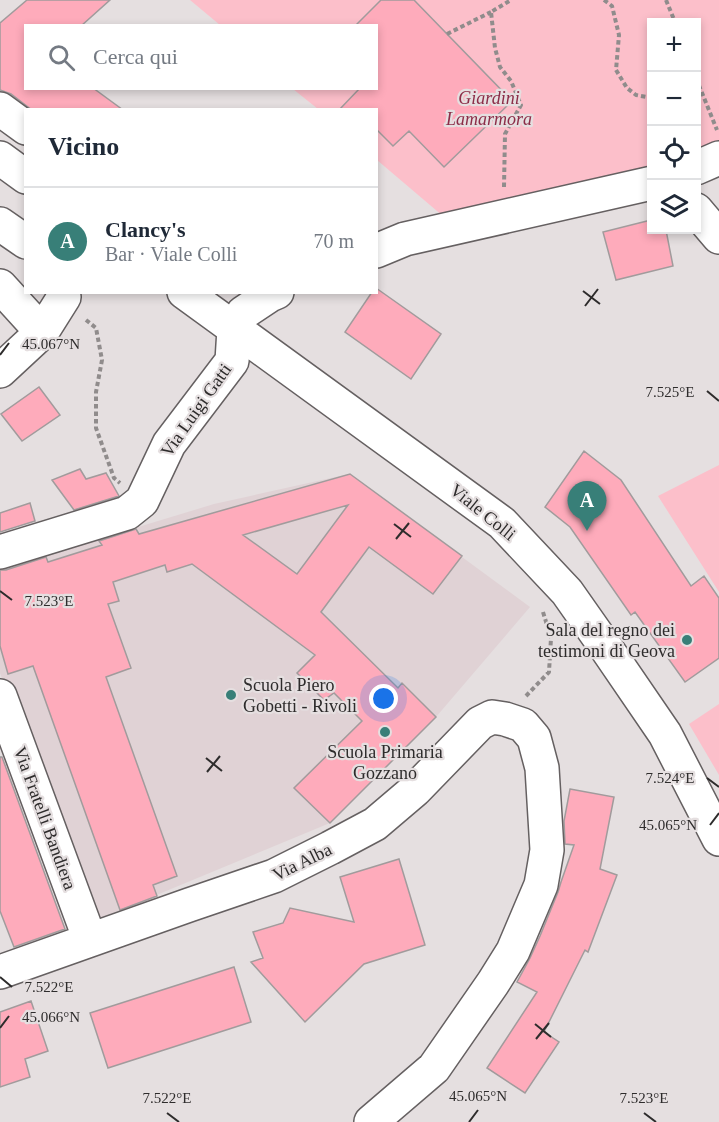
<!DOCTYPE html>
<html lang="it">
<head>
<meta charset="utf-8">
<style>
	:root { --surface:#fff; --page:#f6f6f7; --text:#1f2937; --muted:#747a83; --line:#e0e1e3; --accent:#387f78 }
	body { margin:0; font-family:"Times New Roman",serif; background:var(--page); color:var(--text) }
	.controls { position:absolute; right:18px; top:18px; display:grid; overflow:hidden; border-radius:0px; box-shadow:0 3px 9px #0003 }
	.controls button { width:54px; height:54px; display:grid; place-items:center; padding:0; border:0; border-bottom:2px solid var(--line); background:var(--surface); color:var(--text); font:30px sans-serif }
	.you { position:absolute; left:384px; top:699px; width:21px; height:21px; margin:-15px; border:4px solid #fff; border-radius:50%; background:#1a73e8; box-shadow:0 0 0 9px #1a73e833 }
	.badge { display:grid; place-items:center; width:39px; height:39px; border-radius:50%; background:var(--accent); color:#fff; font-size:20px; font-weight:700 }
	.pin { position:absolute; translate:-50% -50px; filter:drop-shadow(0 2px 3px #0008) }
	.pin::after { content:''; position:absolute; top:32px; width:21px; height:18px; background:inherit; clip-path:polygon(0 0,100% 0,50% 100%) }
	.list { margin:0; padding:0; list-style:none }
	h2 { display:flex; justify-content:space-between; align-items:center; height:78px; margin:0; padding:0 24px; font-size:26px }
	h2 small { font-size:20px; font-weight:400; color:var(--muted) }
	.list li { display:grid; grid-template-columns:39px 1fr auto; gap:18px; align-items:center; box-sizing:border-box; height:108px; padding:0 24px; border-top:2px solid var(--line) }
	.list b { display:block; font-size:22px; white-space:nowrap }
	.list p { margin:0; font-size:20px; white-space:nowrap; color:var(--muted) }
	.list em { font-size:20px; font-style:normal; color:var(--muted) }
	.icon { flex:none; width:33px; height:33px; fill:none; stroke:currentColor; stroke-width:2; stroke-linecap:round; stroke-linejoin:round }
	.map { position:relative; flex:none; width:719px; height:1122px; overflow:hidden }
	.search { position:absolute; background:var(--surface); box-shadow:0 3px 9px #0003; left:24px; top:24px; width:354px; height:66px; display:flex; align-items:center; gap:15px; box-sizing:border-box; padding:0 21px; border-radius:0px; color:var(--muted); font-size:22px }
	.panel { position:absolute; background:var(--surface); box-shadow:0 3px 9px #0003; left:24px; top:108px; width:354px; height:186px; border-radius:0px }
	.map>svg:first-child { display:block }
	.built { fill:#e0d2d5 }
	.green { fill:#fcbfca }
	.building { fill:#feabbb; stroke:#a19b9c; stroke-width:1.5; fill-rule:evenodd }
	.lines { fill:none; stroke-linecap:round; stroke-linejoin:round }
	.minor-casing { stroke:#656061; stroke-width:36 }
	.path { stroke:#908c8c; stroke-width:4; stroke-dasharray:4.5 3; stroke-linecap:butt }
	.minor { stroke:#fff; stroke-width:33 }
	.ticks { fill:none; stroke:#2e2c2c; stroke-width:2 }
	.poi-dot { fill:#387f78; stroke:#e5dfe0; stroke-width:2 }
	.labels { text-anchor:middle; dominant-baseline:central; stroke-width:4.5; stroke-linejoin:round; paint-order:stroke }
	.park-label { font-size:18px; font-style:italic; fill:#8c2d48; stroke:#e5dfe0 }
	.street-label { font-size:18px; fill:#2e2c2c; stroke:#e5dfe0 }
	.poi-label { font-size:18px; fill:#2e2c2c; stroke:#e5dfe0; text-anchor:end }
	.ticks-label { font-size:15px; text-anchor:middle; fill:#2e2c2c; stroke:#e5dfe0; stroke-width:4.5; stroke-linejoin:round; paint-order:stroke }
</style>
</head>
<body>
<div class="map">
<svg width="719" height="1122" viewBox="0 0 719 1122">
	<rect width="100%" height="100%" fill="#e5dfe0"/>
	<path class="built" d="M 349,474 L 530,607 L 436,717 L 330,823 L 89,923 L 0,673 L 0,569 L 214,504 Z"/>
	<path class="green" d="M 190,0 L 719,0 L 719,158 L 697,168 L 696,22 L 652,22 L 651,183 L 457,228 L 377,160 L 376,110 L 318,109 L 293,89 L 376,88 L 376,26 L 220,25 Z
		M 719,465 L 719,592 L 658,496 Z
		M 719,704 L 719,775 L 689,724 Z"/>
	<path class="building" d="M 27,0 L 110,0 L 81,26 L 26,26 L 26,88 L 93,88 L 123,110 L 32,110 L 11,94 L 0,90 L 0,23 Z
		M 381,0 L 414,0 L 512,101 L 444,167 L 409,131 L 393,146 L 376,129 L 376,110 L 339,110 L 360,88 L 376,88 L 376,26 L 355,26 Z
		M 651,220 L 651,230 L 666,230 L 673,266 L 616,280 L 603,232 Z
		M 376,288 L 441,334 L 411,379 L 345,332 L 372,292 L 376,292 Z
		M 39,387 L 60,415 L 22,441 L 1,414 Z
		M 584,451 L 621,480 L 691,586 L 704,576 L 719,598 L 719,658 L 685,682 L 635,612 L 631,615 L 570,527 L 545,507 Z
		M 80,469 L 86,479 L 106,473 L 119,496 L 74,510 L 52,480 Z
		M 350,474 L 462,556 L 433,594 L 369,547 L 321,612 L 398,688 L 402,683 L 436,717 L 330,823 L 294,788 L 362,721 L 334,693 L 324,700 L 297,673 L 315,655 L 192,564 L 167,572 L 165,565 L 113,582 L 119,601 L 108,604 L 131,668 L 106,677 L 177,876 L 153,885 L 157,896 L 120,910 L 33,666 L 8,674 L 0,646 L 0,570 L 6,570 L 46,557 L 48,562 L 102,545 L 99,541 L 136,529 L 139,534 ZM 348,505 L 297,574 L 243,535 Z
		M 30,503 L 35,521 L 0,532 L 0,513 Z
		M 0,757 L 2,757 L 65,929 L 14,947 L 0,911 Z
		M 570,789 L 614,797 L 600,869 L 617,875 L 588,952 L 585,950 L 544,1032 L 559,1042 L 525,1093 L 487,1068 L 537,992 L 517,982 L 530,958 L 540,936 L 558,892 L 561,882 L 574,845 L 565,844 L 564,821 Z
		M 399,859 L 425,945 L 364,964 L 305,1022 L 251,962 L 263,958 L 253,932 L 283,923 L 290,908 L 354,922 L 340,877 Z
		M 234,967 L 251,1022 L 108,1068 L 90,1013 Z
		M 31,1001 L 48,1051 L 25,1059 L 30,1077 L 0,1087 L 0,1012 Z"/>
	<g class="lines">
		<defs>
			<path id="minor" d="M 0,109 L 26,128
				M 0,158 L 26,177
				M 696,168 L 719,158
				M 696,210 L 719,237
				M 0,224 L 26,242
				M 376,251 L 405,239 L 652,183
				M 0,286 L 42,332 L 0,371
				M 184,292 L 502,523 L 567,592 L 600,639 L 665,734 L 719,839
				M 42,332 L 64,297 L 63,292
				M 0,552 L 127,513 L 142,501 L 169,444 L 232,361 L 234,329 L 243,313 L 270,295 L 277,292
				M 0,696 L 90,940
				M 0,972 L 189,905 L 274,876 L 330,848 L 375,824 L 415,790 L 480,723 L 492,717 L 505,719 L 523,725 L 534,738 L 542,768 L 547,850 L 541,885 L 513,951 L 493,983 L 434,1068 L 371,1122"/>
		</defs>
		<use href="#minor" class="minor-casing"/>
		<path class="path" d="M 604,0 L 612,6 L 619,35 L 616,70 L 627,88 L 636,95 L 652,98
			M 666,0 L 675,22
			M 447,34 L 491,12
			M 696,78 L 717,130
			M 696,96 L 703,95
			M 504,187 L 505,134 L 521,105 L 511,81 L 500,67 L 495,48 L 491,12 L 511,0
			M 86,320 L 96,328 L 102,360 L 96,392 L 96,428 L 114,478 L 120,483
			M 526,696 L 549,672 L 551,638 L 543,612"/>
		<use href="#minor" class="minor"/>
	</g>
	<path class="ticks" d="M 583,291 L 600,304M 585,306 L 598,289M 0,355 L 9,343M 707,391 L 719,401M 394,524 L 411,537M 396,539 L 409,523M 0,591 L 12,600M 206,758 L 222,771M 207,772 L 220,756M 707,778 L 719,787M 710,825 L 719,813M 0,977 L 12,987M 535,1024 L 551,1037M 0,1028 L 9,1016M 536,1039 L 549,1023M 167,1113 L 179,1122M 644,1113 L 656,1122M 469,1122 L 478,1110"/>
	<g class="poi-dot">
		<circle cx="687" cy="640" r="6"/>
		<circle cx="231" cy="695" r="6"/>
		<circle cx="385" cy="732" r="6"/>
	</g>
	<g class="labels">
		<g class="park-label">
			<text x="489" y="98">Giardini<tspan x="489" dy="21">Lamarmora</tspan></text>
		</g>
		<g class="street-label">
			<text transform="translate(196 410) rotate(-55)">Via Luigi Gatti</text>
			<text transform="translate(483 512) rotate(39)">Viale Colli</text>
			<text transform="translate(45 818) rotate(70)">Via Fratelli Bandiera</text>
			<text transform="translate(302 862) rotate(-26)">Via Alba</text>
		</g>
		<g class="poi-label">
			<text x="675" y="630">Sala del regno dei<tspan x="675" dy="21">testimoni di Geova</tspan></text>
			<text x="243" y="685" text-anchor="start">Scuola Piero<tspan x="243" dy="21">Gobetti - Rivoli</tspan></text>
			<text x="385" y="752" text-anchor="middle">Scuola Primaria<tspan x="385" dy="21">Gozzano</tspan></text>
		</g>
	</g>
	<g class="ticks-label">
		<text x="51" y="349">45.067°N</text>
		<text x="670" y="397">7.525°E</text>
		<text x="49" y="606">7.523°E</text>
		<text x="670" y="783">7.524°E</text>
		<text x="668" y="830">45.065°N</text>
		<text x="49" y="992">7.522°E</text>
		<text x="51" y="1022">45.066°N</text>
		<text x="478" y="1101">45.065°N</text>
		<text x="167" y="1103">7.522°E</text>
		<text x="644" y="1103">7.523°E</text>
	</g>
</svg>
<div class="controls">
<button>+</button>
<button>−</button>
<button><svg class="icon" aria-label="locate" viewBox="0 0 24 24"><circle cx="12" cy="12" r="6"/><path d="M12 2v4M12 18v4M2 12h4M18 12h4"/></svg></button>
<button><svg class="icon" aria-label="layers" viewBox="0 0 24 24"><path d="M12 4l9 5-9 5-9-5zM3 14l9 5 9-5"/></svg></button>
</div>
<div class="you"></div>
<div class="pin badge" style="left:587px;top:531px">A</div>
<div class="search"><svg class="icon" aria-label="search" viewBox="0 0 24 24"><circle cx="10" cy="10" r="6"/><path d="M15 15l6 6"/></svg>Cerca qui</div>
<section class="panel">
<h2>Vicino<small></small></h2>
<ul class="list">
<li><span class="badge">A</span><div><b>Clancy's</b><p>Bar · Viale Colli</p></div><em>70 m</em></li>
</ul>
</section>
</div>
</body>
</html>
